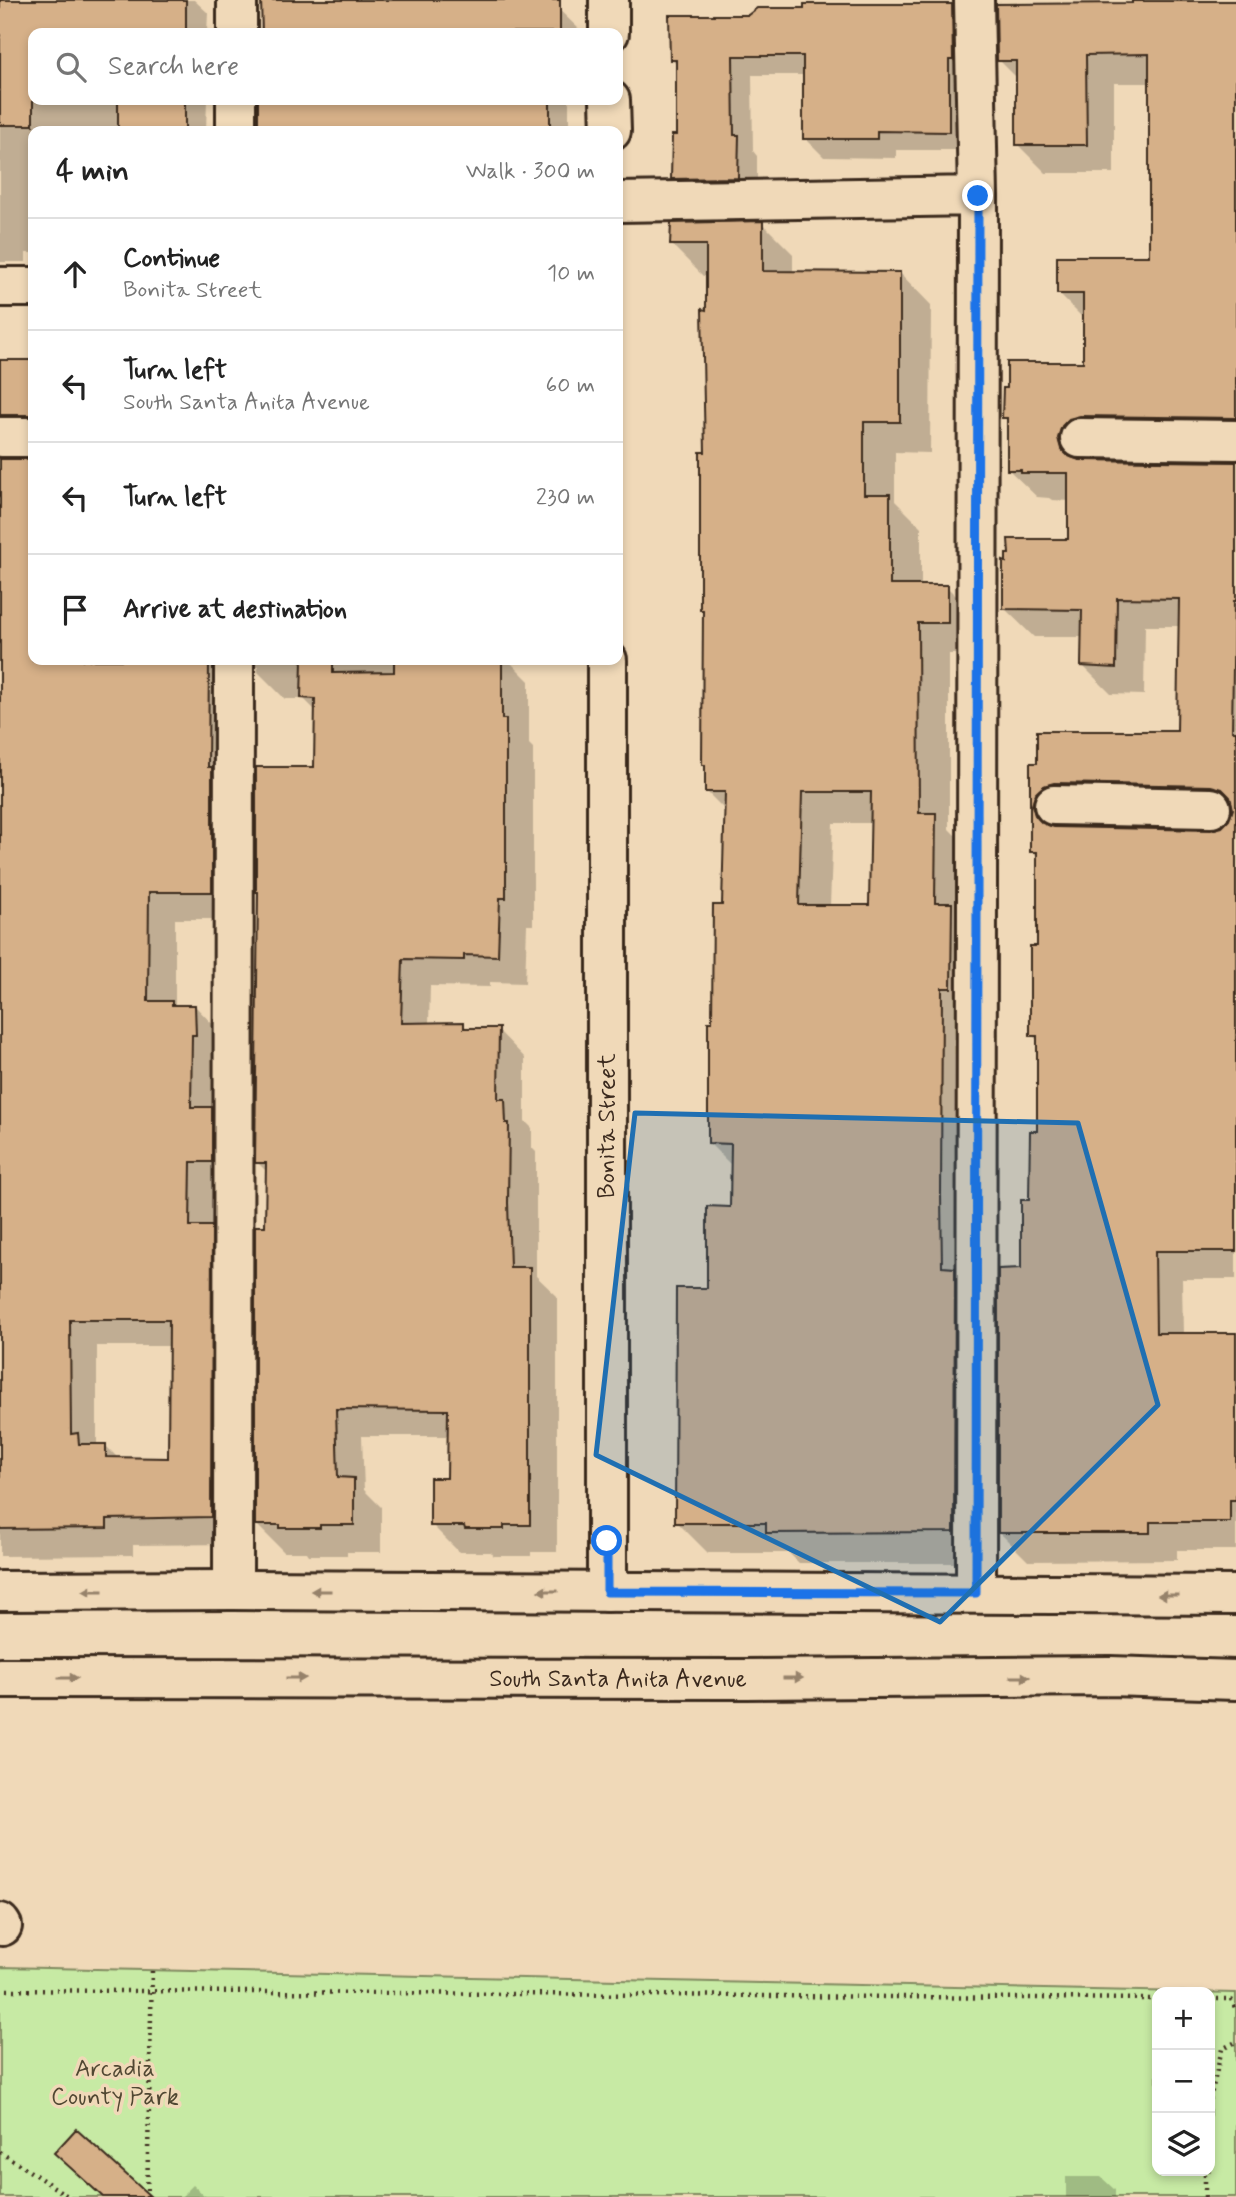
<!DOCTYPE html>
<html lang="en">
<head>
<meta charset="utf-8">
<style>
	:root { --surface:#fff; --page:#f2f2f2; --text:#222; --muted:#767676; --line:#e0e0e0 }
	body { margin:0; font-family:Mynerve,sans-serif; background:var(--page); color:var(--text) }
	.controls { position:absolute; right:21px; bottom:21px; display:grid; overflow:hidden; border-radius:14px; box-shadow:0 4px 10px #0003 }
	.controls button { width:63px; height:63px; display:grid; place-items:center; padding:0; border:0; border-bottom:2px solid var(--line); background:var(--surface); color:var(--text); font:35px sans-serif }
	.stop { position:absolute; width:21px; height:21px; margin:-16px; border:5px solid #1a73e8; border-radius:50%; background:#fff }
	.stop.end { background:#1a73e8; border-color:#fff; box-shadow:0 2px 7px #0008 }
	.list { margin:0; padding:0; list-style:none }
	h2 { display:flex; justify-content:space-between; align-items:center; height:91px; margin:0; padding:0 28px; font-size:30px }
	h2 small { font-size:23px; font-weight:400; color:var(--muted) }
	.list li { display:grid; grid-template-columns:46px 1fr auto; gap:21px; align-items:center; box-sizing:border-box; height:112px; padding:0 28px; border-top:2px solid var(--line) }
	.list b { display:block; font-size:26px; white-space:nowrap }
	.list p { margin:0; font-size:23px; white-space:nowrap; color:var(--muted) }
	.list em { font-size:23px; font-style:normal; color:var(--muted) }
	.icon { flex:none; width:38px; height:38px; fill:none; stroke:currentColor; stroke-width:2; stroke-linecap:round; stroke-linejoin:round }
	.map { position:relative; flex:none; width:1236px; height:2197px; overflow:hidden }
	.search { position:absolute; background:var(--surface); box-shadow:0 4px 10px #0003; left:28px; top:28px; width:595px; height:77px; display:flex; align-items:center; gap:18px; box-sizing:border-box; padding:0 24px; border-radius:14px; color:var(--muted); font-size:26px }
	.panel { position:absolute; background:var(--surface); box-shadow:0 4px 10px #0003; left:28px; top:126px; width:595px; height:539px; border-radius:14px }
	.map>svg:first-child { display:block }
	.green { fill:#c7eaa4; stroke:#818a61; stroke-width:2; fill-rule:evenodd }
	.shadow { fill:#0003; fill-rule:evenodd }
	.building { fill:#d6b088; stroke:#3b2a1e; stroke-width:2; fill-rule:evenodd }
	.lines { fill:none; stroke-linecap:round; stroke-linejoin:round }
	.minor-casing { stroke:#3b2a1e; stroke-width:44 }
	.major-casing { stroke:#3b2a1e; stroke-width:44 }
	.path { stroke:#3b2a1e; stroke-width:4.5; stroke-dasharray:2 5; stroke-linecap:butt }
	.minor { stroke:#f0d9b8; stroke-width:38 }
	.major { stroke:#f0d9b8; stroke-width:38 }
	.oneway { fill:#96826b }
	.route { stroke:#1a73e8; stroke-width:9 }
	.marked { fill:#1f6fb2; fill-opacity:0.2; stroke:#1f6fb2; stroke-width:5; stroke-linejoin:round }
	.labels { text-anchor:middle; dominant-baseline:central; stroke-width:7; stroke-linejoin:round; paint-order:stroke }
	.street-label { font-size:24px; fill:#3b2a1e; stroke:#f0d9b8 }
	.park-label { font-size:24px; fill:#504732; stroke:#f0d9b8 }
</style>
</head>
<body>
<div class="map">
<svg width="1236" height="2197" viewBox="0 0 1236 2197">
	<rect width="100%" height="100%" fill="#f0d9b8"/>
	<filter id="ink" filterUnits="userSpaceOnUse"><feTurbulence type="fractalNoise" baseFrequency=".0143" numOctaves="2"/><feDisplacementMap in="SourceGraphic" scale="14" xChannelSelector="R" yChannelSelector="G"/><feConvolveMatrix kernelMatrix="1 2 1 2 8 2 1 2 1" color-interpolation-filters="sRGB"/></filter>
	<g filter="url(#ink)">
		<path class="green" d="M 0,1967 L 1236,1993 L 1236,2197 L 0,2197 ZM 1157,1992 L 1210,1992 L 1210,2171 L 1157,2171 Z"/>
		<path class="shadow" d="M 194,0 L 208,13 L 207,33 L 33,33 L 33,100 L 207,100 L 206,131 L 33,131 L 33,253 L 26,253 L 26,262 L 0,262 L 0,1 Z
			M 263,0 L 549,0 L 579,29 L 579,33 L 260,33 L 261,14 L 263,14 Z
			M 1236,3 L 1236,446 L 1089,456 L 1087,462 L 1236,464 L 1236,1279 L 1182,1279 L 1183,1335 L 1236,1335 L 1236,1550 L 1177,1550 L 1177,1560 L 1028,1561 L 1000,1533 L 1023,1270 L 1038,1133 L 1039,1042 L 1032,1035 L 1038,948 L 1039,858 L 1032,851 L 1032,765 L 1179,733 L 1181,626 L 1145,626 L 1144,695 L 1111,694 L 1083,666 L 1083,637 L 1034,637 L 1005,609 L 1070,541 L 1070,501 L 1052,500 L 1049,498 L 1037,497 L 1008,469 L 1009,422 L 1004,418 L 1085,364 L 1085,320 L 1058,293 L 1151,258 L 1151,83 L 1114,83 L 1114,173 L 1046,173 L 1017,144 L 1018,79 L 999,60 ZM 1084,811 L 1233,814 L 1231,821 L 1223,828 L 1211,832 L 1062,829 L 1064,822 Z
			M 951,6 L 971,25 L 968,150 L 896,150 L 896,158 L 824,157 L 805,138 L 805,75 L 752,75 L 753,151 L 757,156 L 757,197 L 693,198 L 673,179 L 678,136 L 678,66 L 671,59 L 749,17 Z
			M 259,100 L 569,100 L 569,131 L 259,131 Z
			M 762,223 L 793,254 L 793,273 L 900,273 L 931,305 L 930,453 L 895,452 L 895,501 L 921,527 L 921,587 L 947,587 L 978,618 L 978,654 L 949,654 L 949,829 L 966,846 L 985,1563 L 799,1563 L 789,1553 L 708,1553 L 677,1522 L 708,1290 L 732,1209 L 732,1166 L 709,1143 L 714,1024 L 723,906 L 726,811 L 707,792 L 707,767 L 704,764 L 705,612 L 702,609 L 707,454 L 708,276 L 703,276 L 672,245 ZM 833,823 L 872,823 L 871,906 L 830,906 Z
			M 1,362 L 33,362 L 33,442 L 8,454 L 6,461 L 33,461 L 33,660 L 508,660 L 529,681 L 529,744 L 533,748 L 533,925 L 527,925 L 525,983 L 490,982 L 490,987 L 430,986 L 429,1024 L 463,1024 L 469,1030 L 498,1030 L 525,1058 L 525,1121 L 532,1128 L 532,1148 L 536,1152 L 536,1276 L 557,1296 L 557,1552 L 531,1552 L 531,1556 L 494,1556 L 491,1552 L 459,1552 L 432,1525 L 449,1480 L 450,1436 L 362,1436 L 364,1490 L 381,1507 L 381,1552 L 347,1552 L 347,1555 L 309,1555 L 307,1552 L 284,1552 L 257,1525 L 268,1173 L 257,1162 L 259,894 L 257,892 L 315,769 L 316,711 L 304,699 L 285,699 L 258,672 L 258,666 L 251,668 L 239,919 L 175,919 L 175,1007 L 195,1006 L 222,1034 L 238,1544 L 133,1545 L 133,1555 L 0,1556 ZM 97,1346 L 170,1346 L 169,1460 L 119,1459 L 105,1445 L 97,1446 Z
			M 1066,2177 L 1101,2177 L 1115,2190 L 1115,2197 L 1066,2197 Z
			M 193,2185 L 206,2197 L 181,2197 Z"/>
		<path class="building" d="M 0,0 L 186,0 L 186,33 L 33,33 L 33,125 L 0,125 Z
			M 261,0 L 560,0 L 560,32 L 262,33 Z
			M 1132,1 L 1236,1 L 1236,418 L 1080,416 L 1069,419 L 1062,426 L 1058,438 L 1061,449 L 1068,456 L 1079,460 L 1236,462 L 1236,601 L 1234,601 L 1232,731 L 1236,731 L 1236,1251 L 1155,1251 L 1156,1333 L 1236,1333 L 1236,1500 L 1230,1500 L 1230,1522 L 1150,1522 L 1150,1533 L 998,1533 L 998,1269 L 1021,1268 L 1021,1200 L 1029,1200 L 1030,1131 L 1037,1131 L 1037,1036 L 1030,1036 L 1030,946 L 1037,946 L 1037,852 L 1030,852 L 1030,763 L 1037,763 L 1037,731 L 1177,731 L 1179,599 L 1117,598 L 1116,668 L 1081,666 L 1082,610 L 1003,609 L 1003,561 L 1006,562 L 1006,554 L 1009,554 L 1008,539 L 1068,539 L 1068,473 L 1021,473 L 1021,470 L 1007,470 L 1007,418 L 1002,418 L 1003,388 L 1007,388 L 1007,362 L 1083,362 L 1083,294 L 1057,294 L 1057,256 L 1149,256 L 1149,54 L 1086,55 L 1087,145 L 1016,145 L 1016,61 L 997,61 L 996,4 L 1132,3 ZM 1054,783 L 1211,786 L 1222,789 L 1230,797 L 1233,809 L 1229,820 L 1222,827 L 1211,830 L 1054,827 L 1042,823 L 1035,815 L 1032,805 L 1036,793 L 1044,786 Z
			M 804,4 L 952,4 L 953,60 L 949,60 L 949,132 L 877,131 L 877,139 L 803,139 L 803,56 L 733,56 L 734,135 L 739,135 L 738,178 L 671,179 L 672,135 L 676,135 L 676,60 L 670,60 L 669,15 L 748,15 L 757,8 L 804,8 Z
			M 118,100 L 185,100 L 185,131 L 118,131 Z
			M 258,100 L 550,100 L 550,131 L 258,131 Z
			M 763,221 L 763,271 L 900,272 L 900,422 L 864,422 L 864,494 L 890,494 L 890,585 L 948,585 L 948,623 L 918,623 L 919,813 L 936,813 L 935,903 L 952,903 L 951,988 L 942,988 L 941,1195 L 942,1267 L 955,1268 L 954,1532 L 766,1533 L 766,1523 L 675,1523 L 676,1288 L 707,1288 L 707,1206 L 730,1207 L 731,1144 L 708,1143 L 708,1022 L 712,1022 L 713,905 L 722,905 L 725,792 L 705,792 L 705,765 L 702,765 L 703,610 L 700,610 L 700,452 L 705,452 L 702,309 L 706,310 L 706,245 L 670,245 L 671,223 ZM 802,792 L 871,792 L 869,905 L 799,905 Z
			M 0,360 L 33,360 L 33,415 L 0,415 Z
			M 0,459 L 33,459 L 33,660 L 209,660 L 208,767 L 212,767 L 212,892 L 149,892 L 148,1001 L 172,1001 L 172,1005 L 195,1005 L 196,1035 L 192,1035 L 191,1107 L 212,1107 L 212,1162 L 191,1162 L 190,1226 L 212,1226 L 211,1517 L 107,1519 L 107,1528 L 0,1529 ZM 70,1320 L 169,1320 L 168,1458 L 106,1457 L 106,1444 L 79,1444 L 78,1433 L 71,1434 Z
			M 302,660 L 333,660 L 333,673 L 394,672 L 394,660 L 502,660 L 502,719 L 506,719 L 506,898 L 500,898 L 498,956 L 464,955 L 464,960 L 403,959 L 401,1023 L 464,1022 L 464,1028 L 499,1028 L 498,1099 L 505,1099 L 506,1123 L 509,1123 L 508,1203 L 510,1267 L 530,1267 L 530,1525 L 504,1525 L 504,1529 L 465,1529 L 464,1526 L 430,1526 L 430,1478 L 447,1478 L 448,1410 L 336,1409 L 338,1477 L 354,1478 L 354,1525 L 320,1525 L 320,1528 L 280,1528 L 280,1525 L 255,1525 L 255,1226 L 265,1226 L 266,1163 L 255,1163 L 258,892 L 256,892 L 256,767 L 314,767 L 315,699 L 301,698 Z
			M 76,2129 L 151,2197 L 103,2197 L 54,2153 Z"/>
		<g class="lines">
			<defs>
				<path id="minor" d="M 237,0 L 237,33
					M 609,0 L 609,33
					M 974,0 L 978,196 L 976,1593
					M 610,100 L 611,131
					M 236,131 L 236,100
					M 618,202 L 978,196
					M 0,287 L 33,287
					M 0,437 L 33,437
					M 1080,438 L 1236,440
					M 607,660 L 607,1592
					M 1054,805 L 1211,808
					M 233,1590 L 234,660
					M 0,1923 L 2,1926"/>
				<path id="major" d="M 0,1591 L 233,1590 L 1236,1595
					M 0,1678 L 746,1679 L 1110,1676 L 1236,1680"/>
			</defs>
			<use href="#minor" class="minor-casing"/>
			<use href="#major" class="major-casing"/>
			<path class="path" d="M 0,1990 L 1157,1999
				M 1210,1999 L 1231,1999 L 1236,2010
				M 1210,2099 L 1222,2049 L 1236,2042
				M 0,2152 L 69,2197
				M 147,2197 L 152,1970
				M 1205,2197 L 1205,2171"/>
			<use href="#minor" class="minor"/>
			<use href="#major" class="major"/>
		</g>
		<defs><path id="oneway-solid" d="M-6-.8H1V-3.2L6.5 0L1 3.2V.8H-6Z" transform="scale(1.75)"/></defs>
		<g class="oneway">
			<use href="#oneway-solid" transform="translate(93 1591) rotate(180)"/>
			<use href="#oneway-solid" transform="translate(321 1591) rotate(-180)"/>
			<use href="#oneway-solid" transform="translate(548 1591) rotate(-180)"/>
			<use href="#oneway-solid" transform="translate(1168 1595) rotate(-180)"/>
			<use href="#oneway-solid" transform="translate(1020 1677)"/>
			<use href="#oneway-solid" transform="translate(68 1678)"/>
			<use href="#oneway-solid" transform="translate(296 1678)"/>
			<use href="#oneway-solid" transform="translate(793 1678)"/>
		</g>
	</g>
	<g class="lines" filter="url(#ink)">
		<path class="route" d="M 607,1541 L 607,1592 L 976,1593 L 978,196"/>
	</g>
	<path class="marked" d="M 635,1113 L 1078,1123 L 1158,1405 L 940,1622 L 596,1455 Z"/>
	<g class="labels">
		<g class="street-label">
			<text transform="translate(607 1126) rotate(-90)">Bonita Street</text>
			<text x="618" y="1679">South Santa Anita Avenue</text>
		</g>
		<g class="park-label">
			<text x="115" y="2069">Arcadia<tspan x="115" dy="28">County Park</tspan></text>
		</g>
	</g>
</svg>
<div class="controls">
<button>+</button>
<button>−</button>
<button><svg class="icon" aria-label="layers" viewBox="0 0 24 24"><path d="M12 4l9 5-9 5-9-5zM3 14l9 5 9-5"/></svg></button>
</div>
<div class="stop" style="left:607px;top:1541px"></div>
<div class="stop end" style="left:978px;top:196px"></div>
<div class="search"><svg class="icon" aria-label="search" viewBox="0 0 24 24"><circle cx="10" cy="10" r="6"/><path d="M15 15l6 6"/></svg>Search here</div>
<section class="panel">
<h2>4 min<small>Walk · 300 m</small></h2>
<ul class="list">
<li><svg class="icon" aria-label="ahead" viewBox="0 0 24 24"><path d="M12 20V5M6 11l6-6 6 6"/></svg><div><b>Continue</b><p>Bonita Street</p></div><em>10 m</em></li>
<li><svg class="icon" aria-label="left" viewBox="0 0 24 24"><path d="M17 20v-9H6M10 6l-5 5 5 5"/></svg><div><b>Turn left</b><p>South Santa Anita Avenue</p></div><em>60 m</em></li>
<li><svg class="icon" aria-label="left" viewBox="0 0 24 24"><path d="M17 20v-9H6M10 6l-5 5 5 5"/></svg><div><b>Turn left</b></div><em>230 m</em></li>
<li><svg class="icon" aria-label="arrive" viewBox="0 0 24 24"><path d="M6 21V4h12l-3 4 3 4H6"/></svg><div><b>Arrive at destination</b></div></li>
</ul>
</section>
</div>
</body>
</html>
